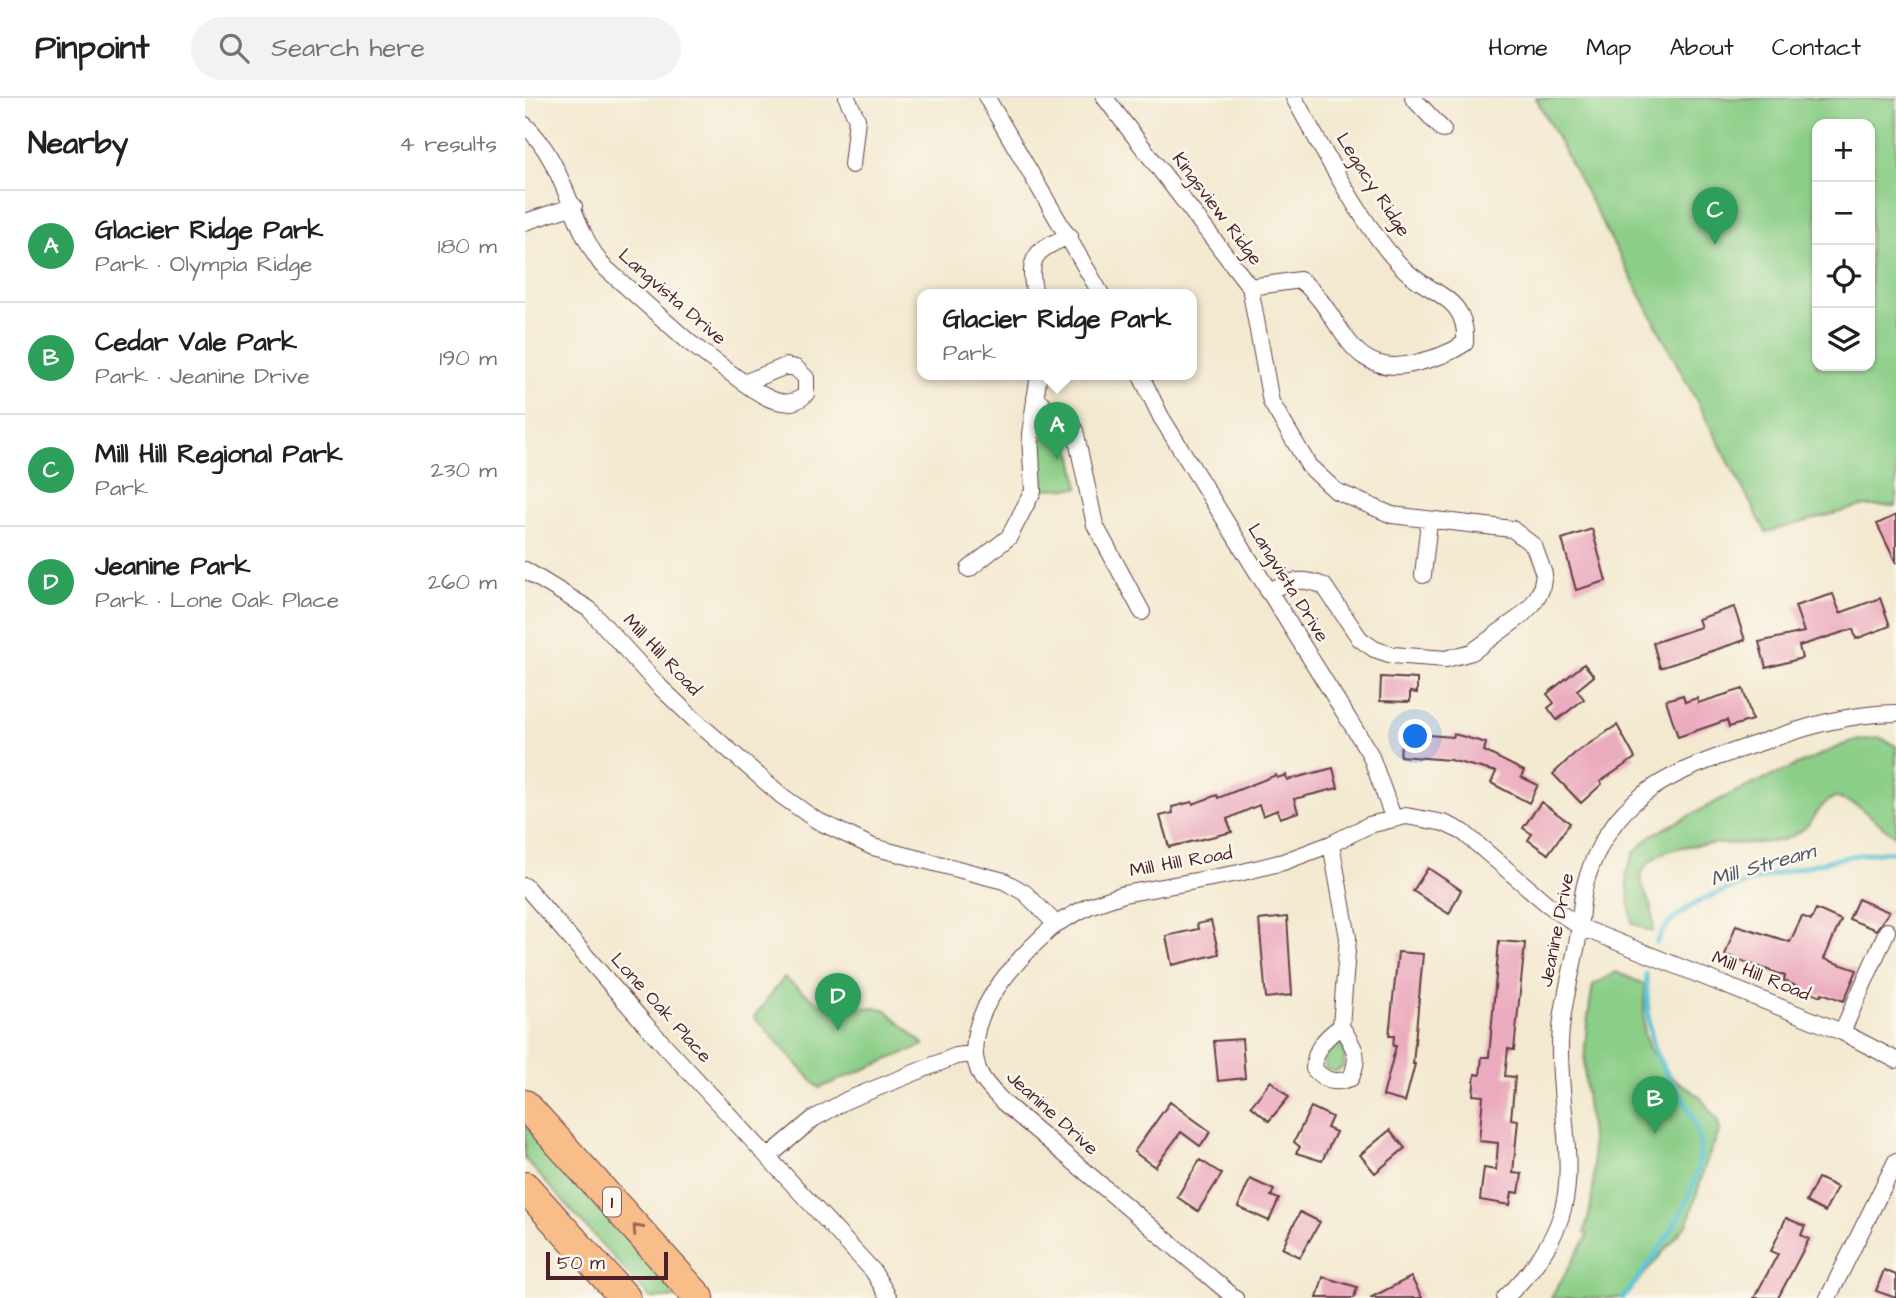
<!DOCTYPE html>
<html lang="en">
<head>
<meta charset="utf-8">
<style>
	:root { --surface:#fff; --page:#f2f2f2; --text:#202124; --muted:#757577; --line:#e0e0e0; --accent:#c8321e }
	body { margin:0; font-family:"Architects Daughter",sans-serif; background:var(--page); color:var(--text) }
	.controls { position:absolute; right:21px; top:21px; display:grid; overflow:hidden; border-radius:14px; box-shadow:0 2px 5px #0004 }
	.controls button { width:63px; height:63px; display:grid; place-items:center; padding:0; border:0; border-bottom:2px solid var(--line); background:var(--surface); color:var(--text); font:35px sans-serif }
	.scale { position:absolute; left:21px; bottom:18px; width:122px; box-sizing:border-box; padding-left:7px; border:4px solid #4a1f2b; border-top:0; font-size:19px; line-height:24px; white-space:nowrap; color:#4a1f2b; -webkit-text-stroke:5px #fbf7ec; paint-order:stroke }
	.you { position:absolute; left:891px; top:639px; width:24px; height:24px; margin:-18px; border:5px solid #fff; border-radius:50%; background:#1a73e8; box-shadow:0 0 0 10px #1a73e833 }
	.badge { display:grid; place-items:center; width:46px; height:46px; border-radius:50%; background:var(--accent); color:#fff; font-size:23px; font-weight:700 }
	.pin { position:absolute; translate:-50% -58px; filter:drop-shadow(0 2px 4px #0008) }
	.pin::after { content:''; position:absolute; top:37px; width:24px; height:21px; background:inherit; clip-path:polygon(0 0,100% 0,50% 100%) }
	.popup { position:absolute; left:392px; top:191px; width:280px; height:91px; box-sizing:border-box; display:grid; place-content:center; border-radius:14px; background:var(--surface); filter:drop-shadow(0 2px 5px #0005); font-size:23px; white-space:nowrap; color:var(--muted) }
	.popup b { font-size:26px; color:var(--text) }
	.popup::after { content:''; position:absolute; left:50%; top:100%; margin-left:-14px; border:14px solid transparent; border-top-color:var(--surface) }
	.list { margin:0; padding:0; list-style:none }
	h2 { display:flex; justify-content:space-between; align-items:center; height:91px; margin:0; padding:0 28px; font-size:30px }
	h2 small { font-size:23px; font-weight:400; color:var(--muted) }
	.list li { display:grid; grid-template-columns:46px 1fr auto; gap:21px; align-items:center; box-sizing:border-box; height:112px; padding:0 28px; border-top:2px solid var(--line) }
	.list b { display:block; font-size:26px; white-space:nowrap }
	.list p { margin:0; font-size:23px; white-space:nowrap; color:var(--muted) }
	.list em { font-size:23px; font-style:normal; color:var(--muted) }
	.icon { flex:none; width:38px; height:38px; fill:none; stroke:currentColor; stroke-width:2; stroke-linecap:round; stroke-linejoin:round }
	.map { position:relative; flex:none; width:1371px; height:1200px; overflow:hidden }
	header { display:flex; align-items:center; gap:42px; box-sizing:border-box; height:98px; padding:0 35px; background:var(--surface); border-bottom:2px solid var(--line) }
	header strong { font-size:33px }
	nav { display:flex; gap:38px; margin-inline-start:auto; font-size:24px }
	.search { width:490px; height:63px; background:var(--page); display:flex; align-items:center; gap:18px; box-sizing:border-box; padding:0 24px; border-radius:38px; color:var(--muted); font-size:26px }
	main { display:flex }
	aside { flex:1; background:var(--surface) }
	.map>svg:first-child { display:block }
	.green { fill:#8bce87; stroke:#6a7659; stroke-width:2; fill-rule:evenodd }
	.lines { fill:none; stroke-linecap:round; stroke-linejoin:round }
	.stream { stroke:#5ac2d6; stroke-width:5 }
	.building { fill:#ebabbe }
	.minor-casing { stroke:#633d44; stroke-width:18 }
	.motorway-casing { stroke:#633d44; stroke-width:32 }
	.minor { stroke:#fff; stroke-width:16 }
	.motorway { stroke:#f8bd89; stroke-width:30 }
	.oneway { stroke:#986655 }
	.labels { text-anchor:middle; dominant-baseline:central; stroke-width:5; stroke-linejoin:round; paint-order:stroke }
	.shield { fill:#fbf7ec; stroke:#7f6065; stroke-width:2 }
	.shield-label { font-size:18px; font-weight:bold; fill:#4a1f2b }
	.street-label { font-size:19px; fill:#4a1f2b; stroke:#fbf7ec }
	.water-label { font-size:21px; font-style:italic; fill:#505867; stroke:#fbf7ec }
</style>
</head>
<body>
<header>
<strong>Pinpoint</strong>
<div class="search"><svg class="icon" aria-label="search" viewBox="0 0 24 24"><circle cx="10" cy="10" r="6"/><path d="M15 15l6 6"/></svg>Search here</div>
<nav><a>Home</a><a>Map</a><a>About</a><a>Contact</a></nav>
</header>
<main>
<aside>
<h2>Nearby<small>4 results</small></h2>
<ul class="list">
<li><span class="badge" style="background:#2e9e5b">A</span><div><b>Glacier Ridge Park</b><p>Park · Olympia Ridge</p></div><em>180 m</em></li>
<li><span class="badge" style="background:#2e9e5b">B</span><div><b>Cedar Vale Park</b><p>Park · Jeanine Drive</p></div><em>190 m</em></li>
<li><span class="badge" style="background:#2e9e5b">C</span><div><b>Mill Hill Regional Park</b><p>Park</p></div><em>230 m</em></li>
<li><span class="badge" style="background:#2e9e5b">D</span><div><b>Jeanine Park</b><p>Park · Lone Oak Place</p></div><em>260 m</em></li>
</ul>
</aside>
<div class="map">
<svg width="1371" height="1200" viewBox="0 0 1371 1200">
	<rect width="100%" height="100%" fill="#fbf7ec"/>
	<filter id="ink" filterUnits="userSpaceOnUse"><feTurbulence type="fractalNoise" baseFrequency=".0143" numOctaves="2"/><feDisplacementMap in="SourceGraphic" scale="14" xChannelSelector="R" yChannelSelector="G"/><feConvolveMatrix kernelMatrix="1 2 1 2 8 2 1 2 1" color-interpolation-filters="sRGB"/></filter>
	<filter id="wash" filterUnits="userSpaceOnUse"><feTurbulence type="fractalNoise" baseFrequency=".00686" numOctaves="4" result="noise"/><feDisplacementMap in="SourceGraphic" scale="28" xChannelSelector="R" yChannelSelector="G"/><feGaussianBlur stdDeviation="1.57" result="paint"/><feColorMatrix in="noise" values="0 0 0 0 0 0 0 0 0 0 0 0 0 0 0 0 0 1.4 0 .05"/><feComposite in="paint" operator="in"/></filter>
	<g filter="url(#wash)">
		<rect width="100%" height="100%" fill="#f3e9d0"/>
		<path class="green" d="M 1011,0 L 1371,0 L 1371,408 L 1337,408 L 1241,434 ZM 1345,26 L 1345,268 L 1292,268 L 1292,26 Z
			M 524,331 L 535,334 L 548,358 L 554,390 L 515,391 L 515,342 Z
			M 1356,640 L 1371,648 L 1371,739 L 1333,708 L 1310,699 C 1287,708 1293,734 1252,743 C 1215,751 1135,733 1116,777 C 1116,798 1131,804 1128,834 L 1107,825 L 1101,775 L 1110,753 L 1127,737 L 1208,695 L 1327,643 Z
			M 1091,874 L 1119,886 L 1119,936 L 1125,952 L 1147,979 L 1175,999 L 1192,1022 L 1195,1032 L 1182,1062 L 1163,1125 L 1099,1200 L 1026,1200 L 1063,1137 L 1059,1135 C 1078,1078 1063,1036 1060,979 C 1058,947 1063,917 1068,887 Z
			M 259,880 L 295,906 L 360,911 L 399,947 L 294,990 L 229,919 Z
			M 810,942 L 815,943 L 820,958 L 818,969 L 809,974 L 801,971 L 799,962 Z
			M 0,1027 L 156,1200 L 125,1200 L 0,1061 Z"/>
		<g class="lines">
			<path class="stream" d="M 1132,844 C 1140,826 1155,814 1173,804 C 1205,786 1336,750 1371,754
				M 1098,1200 C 1126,1165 1180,1093 1175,1045 C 1171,1013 1150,991 1136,965 C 1121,939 1123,904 1121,876"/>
		</g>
		<g id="blocks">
			<path class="building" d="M 1371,417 L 1371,465 L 1352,426 Z
				M 1067,431 L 1081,483 L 1051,492 L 1037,441 Z
				M 1308,496 L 1315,515 L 1355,500 L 1365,528 L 1331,541 L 1328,531 L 1274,548 L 1277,560 L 1241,570 L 1234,544 L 1279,534 L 1270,508 Z
				M 1209,509 L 1220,542 L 1135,570 L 1128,545 L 1176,529 L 1173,521 Z
				M 1059,566 L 1069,578 L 1052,592 L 1059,601 L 1032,622 L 1023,610 L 1029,605 L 1022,596 Z
				M 856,579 L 892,581 L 892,595 L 885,594 L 885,604 L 855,603 Z
				M 1218,591 L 1227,622 L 1204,629 L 1202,622 L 1153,639 L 1141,602 L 1158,597 L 1160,604 L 1172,600 L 1173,605 Z
				M 1092,627 L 1110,660 L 1075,684 L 1077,686 L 1056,705 L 1028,676 L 1049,656 Z
				M 877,635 L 928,639 L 929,636 L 961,645 L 959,653 L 999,673 L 996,679 L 1013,687 L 1004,705 L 966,685 L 971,674 L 925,662 L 875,658 Z
				M 808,670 L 813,690 L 769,701 L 773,714 L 755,720 L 752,712 L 738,718 L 734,707 L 702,721 L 707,734 L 644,749 L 635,718 L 648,715 L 647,709 L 667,704 L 668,706 L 692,697 L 693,700 L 751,677 L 752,680 L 761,677 L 762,682 Z
				M 1016,704 L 1045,725 L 1023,756 L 1003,742 L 1007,736 L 998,730 Z
				M 903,770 L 936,792 L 924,816 L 888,793 Z
				M 1333,801 L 1364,814 L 1351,832 L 1324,821 Z
				M 1291,811 L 1316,822 L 1299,861 L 1332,872 L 1319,903 L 1297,895 L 1296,898 L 1259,883 L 1260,878 L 1200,857 L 1211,827 L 1265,844 L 1277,818 L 1286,822 Z
				M 762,819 L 767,897 L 741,900 L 734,822 Z
				M 686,823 L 694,856 L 647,867 L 641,838 L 673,831 L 672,826 Z
				M 974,843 L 1000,845 L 989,952 L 983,951 L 980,978 L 990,979 L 986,1021 L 993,1022 L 988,1075 L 997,1076 L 994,1095 L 987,1094 L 985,1107 L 955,1102 L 959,1070 L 971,1072 L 973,1045 L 954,1043 L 958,998 L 948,997 L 950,976 L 955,977 L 957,959 L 964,959 Z
				M 873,854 L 898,856 L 888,966 L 890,966 L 880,1004 L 858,998 L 871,948 L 868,948 L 869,938 L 864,938 Z
				M 717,941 L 720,980 L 693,983 L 689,943 Z
				M 746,983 L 764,999 L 744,1023 L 726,1008 Z
				M 645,1004 L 686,1034 L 675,1048 L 656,1034 L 630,1069 L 609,1054 Z
				M 786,1009 L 807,1019 L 802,1030 L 811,1034 L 797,1063 L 771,1055 L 775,1049 L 769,1044 Z
				M 865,1032 L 880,1050 L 850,1075 L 835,1057 Z
				M 675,1062 L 697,1076 L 673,1113 L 652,1099 Z
				M 1293,1080 L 1312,1089 L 1300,1114 L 1281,1104 Z
				M 725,1081 L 749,1092 L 746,1098 L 754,1101 L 744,1123 L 713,1109 Z
				M 775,1114 L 795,1124 L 775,1159 L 757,1150 Z
				M 1261,1120 L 1280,1128 L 1276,1137 L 1284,1141 L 1253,1200 L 1229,1200 L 1253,1156 L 1246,1153 Z
				M 1359,1172 L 1371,1177 L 1371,1200 L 1351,1193 Z
				M 798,1179 L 832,1189 L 829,1200 L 792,1200 Z
				M 886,1179 L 897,1200 L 845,1200 Z"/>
		</g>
	</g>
	<g filter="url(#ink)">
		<use href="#blocks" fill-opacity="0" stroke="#633d44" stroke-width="2"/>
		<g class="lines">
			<defs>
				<path id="minor" d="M 322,0 L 332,21 L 327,67
					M 462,0 L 576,196
					M 580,0 L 725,189 L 746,304 L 784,368 L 811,393 L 867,417 L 987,431 L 1009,448 L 1019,476 L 1016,492 L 1008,506 L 995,519 L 947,554 L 921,561 L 867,557 L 849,551 L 835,541 L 799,488 C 777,479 763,482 743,494
					M 888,0 L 918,32
					M 0,27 C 41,66 44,123 77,167 L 165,245 L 219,285
					M 0,124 L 49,108
					M 725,189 L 775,182 C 820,216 820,283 891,265 C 910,260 924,256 940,245 C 943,198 907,198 880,172 C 839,132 798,51 769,0
					M 510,196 C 501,158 512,151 545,138
					M 261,268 L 271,270 L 281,280 L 281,296 C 262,315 237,298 219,285 Z
					M 615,276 L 636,319 L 845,656 L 868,719
					M 510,300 L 550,332 L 570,427 L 617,514
					M 444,471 L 484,439 L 508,393 L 505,336 L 514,276
					M 0,472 L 64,511 L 135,589 L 172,624 L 257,698 L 291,722 L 348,749 L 479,783 L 500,795 L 531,826 L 564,808 L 599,796 L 714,775 L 758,764 L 806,746 L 844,727 L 881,718 L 919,725 L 938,734 L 1021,805 L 1055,829 L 1317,934 L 1371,962
					M 898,477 L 904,423
					M 806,746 L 823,840 L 816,928 C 799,941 790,950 789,971 C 801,984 810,986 826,980 C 836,956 829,950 816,928
					M 0,788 L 120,926 L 348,1173 L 364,1200
					M 531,826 C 495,858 434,918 453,971 C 457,984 470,995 479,1005 L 710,1200
					M 1317,934 L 1362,833
					M 244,1058 L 288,1021 L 322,1002 L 431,958 L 448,956
					M 980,1200 C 1069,1114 1038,1064 1035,956 C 1034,918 1045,883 1052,846 C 1056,826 1055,803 1061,783 C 1085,703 1138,677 1213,652 C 1268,634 1312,616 1371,615
					M 1303,1200 L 1371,1063"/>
				<path id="motorway" d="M 0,1007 L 174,1200
					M 0,1089 L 100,1200"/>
			</defs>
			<use href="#minor" class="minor-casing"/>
			<use href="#motorway" class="motorway-casing"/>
			<use href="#minor" class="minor"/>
			<use href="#motorway" class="motorway"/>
		</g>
		<defs><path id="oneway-chevron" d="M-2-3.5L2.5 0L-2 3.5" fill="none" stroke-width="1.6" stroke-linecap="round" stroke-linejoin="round" transform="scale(1.75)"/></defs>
		<use class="oneway" href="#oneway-chevron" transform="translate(112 1131) rotate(-132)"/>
	</g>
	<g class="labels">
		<rect class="shield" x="78" y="1089.5" width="18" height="29" rx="5"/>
		<g class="shield-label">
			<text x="87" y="1104">1</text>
		</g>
		<g class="street-label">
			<text transform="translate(848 87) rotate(57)">Legacy Ridge</text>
			<text transform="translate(692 111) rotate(53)">Kingsview Ridge</text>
			<text transform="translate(147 199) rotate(41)">Langvista Drive</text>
			<text transform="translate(763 485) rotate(58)">Langvista Drive</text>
			<text transform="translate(137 557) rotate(47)">Mill Hill Road</text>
			<text transform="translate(656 764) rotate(-10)">Mill Hill Road</text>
			<text transform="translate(1032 832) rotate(-79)">Jeanine Drive</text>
			<text transform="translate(1236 878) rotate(22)">Mill Hill Road</text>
			<text transform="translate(136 910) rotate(48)">Lone Oak Place</text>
			<text transform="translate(527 1015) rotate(42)">Jeanine Drive</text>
		</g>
		<g class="water-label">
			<text transform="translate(1238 767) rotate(-16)">Mill Stream</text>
		</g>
	</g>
</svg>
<div class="controls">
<button>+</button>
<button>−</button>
<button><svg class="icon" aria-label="locate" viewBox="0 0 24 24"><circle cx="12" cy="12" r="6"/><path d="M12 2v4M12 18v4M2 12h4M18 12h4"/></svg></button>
<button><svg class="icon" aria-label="layers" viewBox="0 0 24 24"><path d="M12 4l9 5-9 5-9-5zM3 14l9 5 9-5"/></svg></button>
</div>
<div class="scale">50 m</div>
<div class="you"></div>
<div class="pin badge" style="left:532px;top:362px;background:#2e9e5b">A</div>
<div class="popup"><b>Glacier Ridge Park</b>Park</div>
<div class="pin badge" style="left:1130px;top:1036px;background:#2e9e5b">B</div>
<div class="pin badge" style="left:1190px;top:147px;background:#2e9e5b">C</div>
<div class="pin badge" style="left:313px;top:933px;background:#2e9e5b">D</div>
</div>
</main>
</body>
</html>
